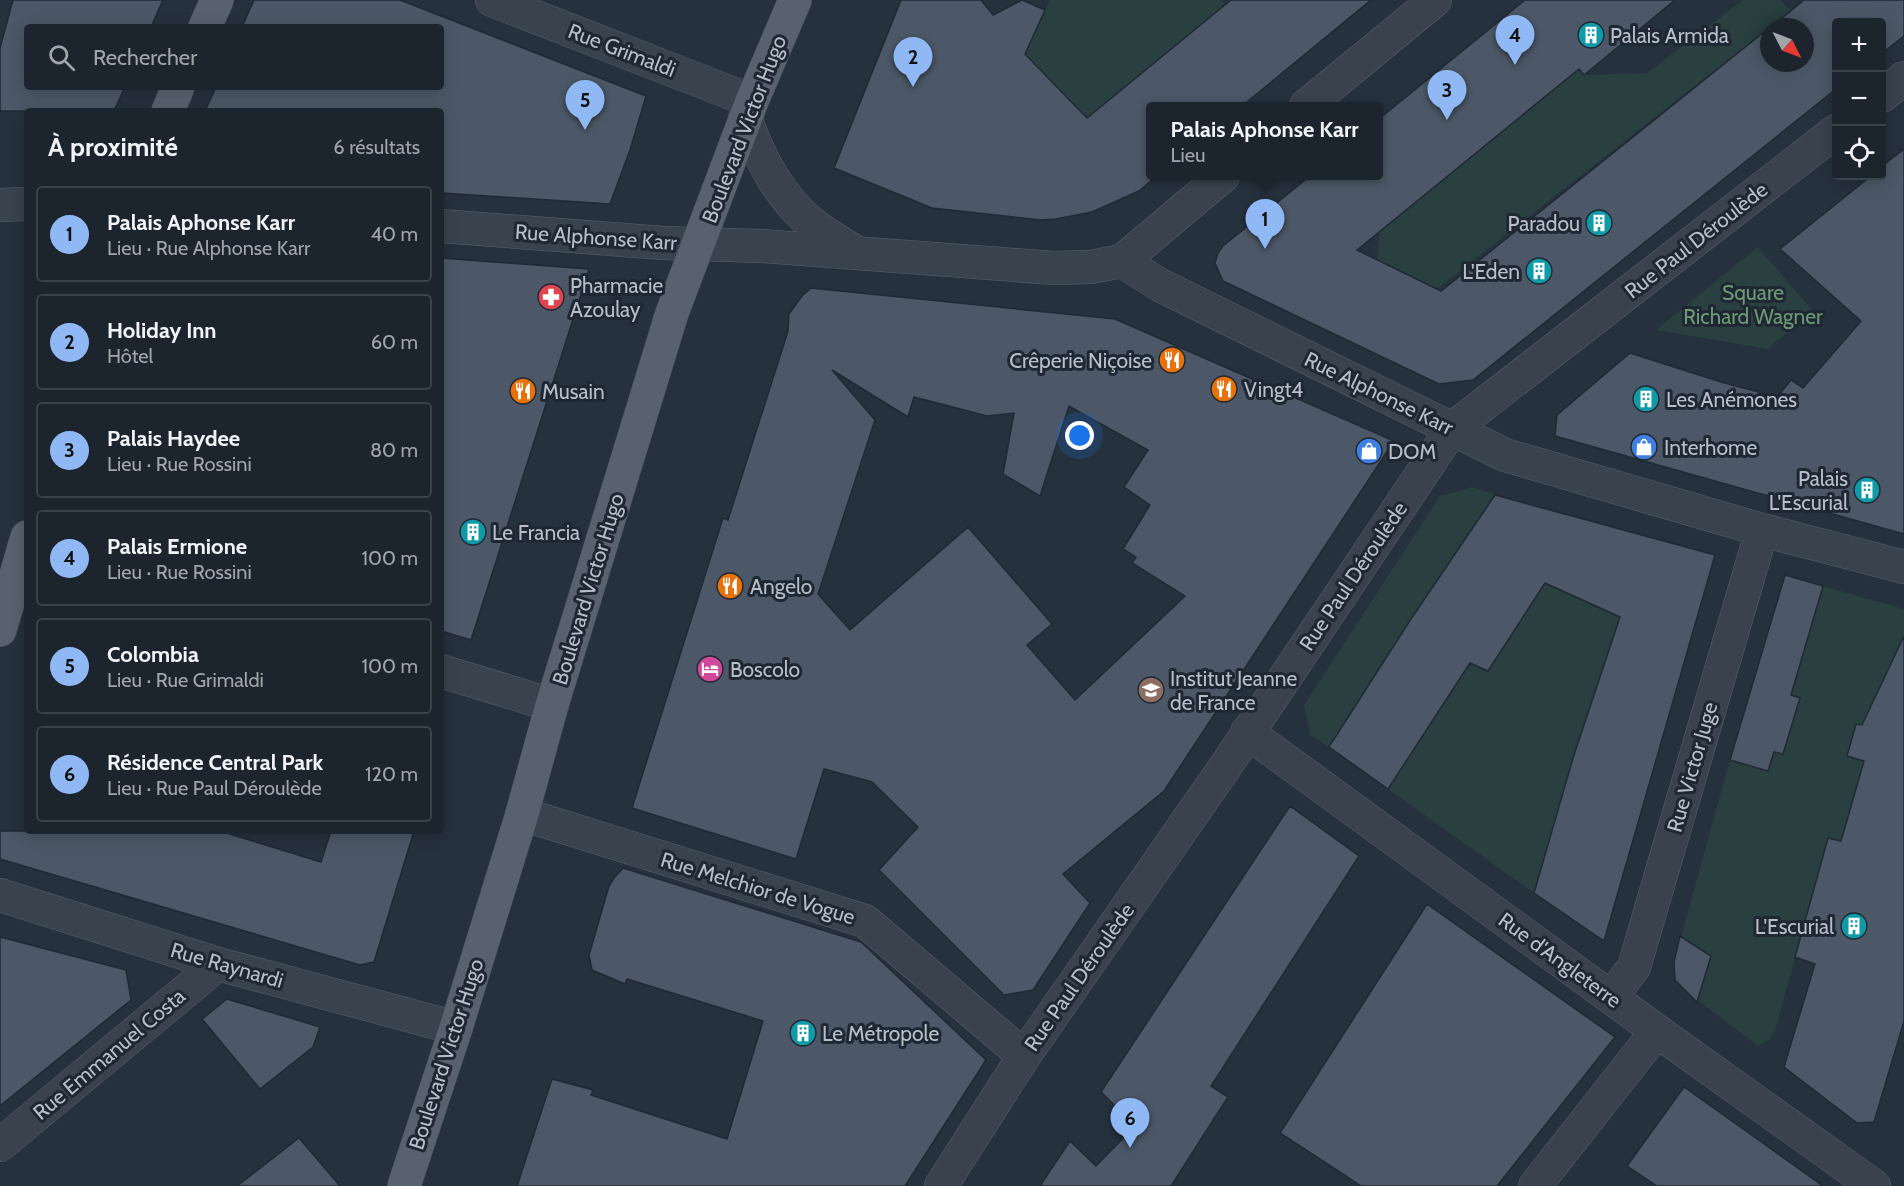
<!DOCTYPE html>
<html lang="fr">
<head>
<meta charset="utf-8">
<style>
	:root { --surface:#1c252e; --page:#252d36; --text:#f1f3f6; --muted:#a0a5aa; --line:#3a424a; --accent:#90b8f4 }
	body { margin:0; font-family:Cabin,sans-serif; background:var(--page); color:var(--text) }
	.controls { position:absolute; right:18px; top:18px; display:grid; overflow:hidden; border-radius:6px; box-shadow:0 3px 15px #0003 }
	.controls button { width:54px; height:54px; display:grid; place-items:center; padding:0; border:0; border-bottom:2px solid var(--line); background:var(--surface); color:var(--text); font:30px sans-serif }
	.compass { position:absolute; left:1760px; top:18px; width:54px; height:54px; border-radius:50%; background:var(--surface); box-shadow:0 3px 15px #0003; rotate:132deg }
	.you { position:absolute; left:1080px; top:436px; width:21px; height:21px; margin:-15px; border:4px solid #fff; border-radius:50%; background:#1a73e8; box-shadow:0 0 0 9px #1a73e833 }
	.badge { display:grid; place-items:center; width:39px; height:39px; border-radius:50%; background:var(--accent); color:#111; font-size:20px; font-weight:700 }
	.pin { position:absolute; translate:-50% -50px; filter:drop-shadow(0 2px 3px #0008) }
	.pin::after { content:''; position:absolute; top:32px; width:21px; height:18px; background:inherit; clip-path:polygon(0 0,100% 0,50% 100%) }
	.popup { position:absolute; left:1146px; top:102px; width:237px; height:78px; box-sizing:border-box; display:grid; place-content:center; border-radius:6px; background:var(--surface); filter:drop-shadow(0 2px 4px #0005); font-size:20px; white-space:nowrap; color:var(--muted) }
	.popup b { font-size:22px; color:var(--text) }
	.popup::after { content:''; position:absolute; left:50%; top:100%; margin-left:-12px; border:12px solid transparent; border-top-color:var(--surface) }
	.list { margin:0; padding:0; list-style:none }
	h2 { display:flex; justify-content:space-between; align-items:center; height:78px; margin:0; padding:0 24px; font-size:26px }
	h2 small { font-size:20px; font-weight:400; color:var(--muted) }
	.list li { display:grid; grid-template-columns:39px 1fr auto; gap:18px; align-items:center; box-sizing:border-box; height:96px; margin:0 12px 12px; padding:0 12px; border:2px solid var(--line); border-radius:6px }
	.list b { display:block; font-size:22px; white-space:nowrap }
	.list p { margin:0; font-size:20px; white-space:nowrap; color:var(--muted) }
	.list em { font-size:20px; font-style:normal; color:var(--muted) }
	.icon { flex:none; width:33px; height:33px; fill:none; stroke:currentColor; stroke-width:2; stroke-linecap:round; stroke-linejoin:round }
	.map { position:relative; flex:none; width:1904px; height:1186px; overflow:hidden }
	.search { position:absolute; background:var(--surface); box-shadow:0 3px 15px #0003; left:24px; top:24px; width:420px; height:66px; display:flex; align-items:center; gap:15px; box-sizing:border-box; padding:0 21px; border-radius:6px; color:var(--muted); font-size:22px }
	.panel { position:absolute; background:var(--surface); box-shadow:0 3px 15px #0003; left:24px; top:108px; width:420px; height:726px; border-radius:6px }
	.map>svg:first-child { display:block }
	.green { fill:#293f40 }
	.building { fill:#4c5867; stroke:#212935; stroke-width:1.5; fill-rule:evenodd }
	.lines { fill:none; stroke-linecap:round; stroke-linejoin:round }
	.minor-casing { stroke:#58606c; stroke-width:34 }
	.major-casing { stroke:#464e5a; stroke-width:34 }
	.minor { stroke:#3a424e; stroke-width:33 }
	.major { stroke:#58626e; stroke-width:33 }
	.labels { text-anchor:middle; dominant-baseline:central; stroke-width:6; stroke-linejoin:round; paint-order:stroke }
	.poi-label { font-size:21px; fill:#b6bec9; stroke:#1f2733; text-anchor:start }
	.street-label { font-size:21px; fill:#b6bec9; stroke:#1f2733 }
	.park-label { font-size:21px; fill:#6e9977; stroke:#1f2733 }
</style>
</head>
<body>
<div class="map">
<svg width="1904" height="1186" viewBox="0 0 1904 1186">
	<rect width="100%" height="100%" fill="#26313e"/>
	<path class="green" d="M 1050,0 L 1222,0 L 1225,5 L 1087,118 L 1025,54 Z
		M 1743,0 L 1780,0 L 1791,10 L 1437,289 L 1377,260 L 1380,232 L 1579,69 L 1584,75 L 1647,73 Z
		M 1758,247 L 1813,311 L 1768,349 L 1656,330 Z
		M 1472,487 L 1495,495 L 1329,747 L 1310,734 L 1304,705 L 1440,496 Z
		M 1544,584 L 1620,617 L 1573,759 L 1534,893 L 1388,789 L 1470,663 Z
		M 1823,586 L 1904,609 L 1904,651 L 1897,650 L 1863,726 L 1856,724 L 1847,755 L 1873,764 L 1856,789 L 1841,841 L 1828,839 L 1776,1027 L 1770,1039 L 1758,1046 L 1687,992 L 1675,980 L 1674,962 L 1730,760 L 1768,771 L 1774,752 L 1788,738 L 1800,699 L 1791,695 Z"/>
	<path class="building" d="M 13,0 L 163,0 L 151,27 L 27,27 L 27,87 L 125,87 L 114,111 L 0,111 L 0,48 Z
		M 254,0 L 400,0 L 646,96 L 630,150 L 610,204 L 441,193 L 441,111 L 205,111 L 216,87 L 441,87 L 441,27 L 242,27 Z
		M 901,0 L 981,0 L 993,15 L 1022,0 L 1045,10 L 1025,54 L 1087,118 L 1231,0 L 1371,0 L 1242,106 L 1151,106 L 1151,181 L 1139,191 L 1092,212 L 1056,219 L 1040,220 L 932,208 L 834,168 Z
		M 1525,0 L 1675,0 L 1584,75 L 1579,69 L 1357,250 L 1441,291 L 1769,28 L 1769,63 L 1805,63 L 1805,27 L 1771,27 L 1804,0 L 1904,0 L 1904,36 L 1881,54 L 1881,22 L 1836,22 L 1836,89 L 1473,380 L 1439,384 L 1223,281 L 1215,263 L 1218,253 L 1223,246 L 1310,176 L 1379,176 L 1379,119 Z
		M 1904,149 L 1904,534 L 1555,436 L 1557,415 L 1630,353 L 1721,382 L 1777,397 L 1791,380 L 1803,388 L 1861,321 L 1780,249 L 1871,176 L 1881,176 L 1881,167 Z
		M 441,258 L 589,269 L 471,640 L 441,631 Z
		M 811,288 L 1115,319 L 1394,441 L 1164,791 L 1063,874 L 1090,903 L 1033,990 L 1004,995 L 879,870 L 918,827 L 872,782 L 824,769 L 796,859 L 632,808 L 723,518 L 728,520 L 788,331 L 789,314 L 802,296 ZM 832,370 L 908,417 L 914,397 L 987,416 L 1014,413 L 1003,474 L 1040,496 L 1069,406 L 1148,450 L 1124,487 L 1150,505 L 1123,549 L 1136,557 L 1132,563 L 1185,596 L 1075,700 L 1027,645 L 1052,624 L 968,527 L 850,630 L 818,594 L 875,420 Z
		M 1495,495 L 1715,555 L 1604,941 L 1534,893 L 1573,758 L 1620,617 L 1545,583 L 1488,671 L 1470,663 L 1388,789 L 1329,747 L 1409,622 Z
		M 1785,575 L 1823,586 L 1791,695 L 1800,698 L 1783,754 L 1774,752 L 1768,771 L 1730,760 Z
		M 1904,636 L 1904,1021 L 1874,1122 L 1857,1123 L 1784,1067 L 1815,964 L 1795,957 L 1828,838 L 1841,841 L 1864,761 L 1847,756 L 1856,724 L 1862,725 Z
		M 1290,806 L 1359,856 L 1211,1086 L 1228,1097 L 1171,1186 L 1040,1186 L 1070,1141 L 1096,1166 L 1135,1126 L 1101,1092 Z
		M 0,831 L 220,831 L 321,862 L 331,831 L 414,831 L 374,962 L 360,965 L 0,859 Z
		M 623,868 L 861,942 L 986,1060 L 905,1186 L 517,1186 L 552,1079 L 593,1090 L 591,1095 L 727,1139 L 763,1021 L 627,979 L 625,984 L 592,970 L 589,955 L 609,886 L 614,878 Z
		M 1427,904 L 1615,1037 L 1497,1186 L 1361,1186 L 1280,1133 Z
		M 1680,936 L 1711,956 L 1697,1002 L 1675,980 L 1674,962 Z
		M 0,937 L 126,970 L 131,1000 L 0,1106 Z
		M 227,999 L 320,1027 L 313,1047 L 260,1089 L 202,1019 Z
		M 1684,1087 L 1760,1141 L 1823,1186 L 1657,1186 L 1627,1166 Z
		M 299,1138 L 340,1186 L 237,1186 Z"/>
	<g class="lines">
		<defs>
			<path id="minor" d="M 492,0 L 752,101
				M 1882,96 L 1904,78
				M 1306,106 L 1435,0
				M 745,118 C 760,159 779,198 815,226 C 827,235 841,243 854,251
				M 0,205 L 27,204
				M 441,226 L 663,243 L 761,246 L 1054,268 L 1091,267 L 1122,261 L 1160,285 L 1505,455 L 1762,530 L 1904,567
				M 1122,261 L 1223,176
				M 441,671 L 552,705
				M 1247,732 L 1657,1031 L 1874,1186
				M 522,814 L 865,921 L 1024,1056
				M 0,895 L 218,964 L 456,1028
				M 1611,997 L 1634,967 L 1762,530
				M 0,1145 L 218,964
				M 941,1186 L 1024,1056 L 1225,767 L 1452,429 L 1836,131
				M 1535,1186 L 1657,1031"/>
			<path id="major" d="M 205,27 L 217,0
				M 168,111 L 178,87
				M 0,630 L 27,537
				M 404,1186 L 456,1028 L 522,814 L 552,705 L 672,313 L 752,101 L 795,0"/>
		</defs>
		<use href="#minor" class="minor-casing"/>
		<use href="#major" class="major-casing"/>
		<use href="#minor" class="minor"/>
		<use href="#major" class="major"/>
	</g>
	<defs>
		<symbol id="building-disc" viewBox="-11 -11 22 22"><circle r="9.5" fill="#0f9aa8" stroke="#1f2733"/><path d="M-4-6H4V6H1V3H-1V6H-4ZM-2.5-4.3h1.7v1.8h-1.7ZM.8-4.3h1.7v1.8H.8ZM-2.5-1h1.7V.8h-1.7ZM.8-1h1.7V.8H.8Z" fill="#fff"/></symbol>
		<symbol id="pharmacy-disc" viewBox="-11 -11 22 22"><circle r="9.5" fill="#e0444e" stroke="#1f2733"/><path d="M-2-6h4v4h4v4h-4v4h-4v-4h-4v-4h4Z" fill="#fff"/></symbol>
		<symbol id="restaurant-disc" viewBox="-11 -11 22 22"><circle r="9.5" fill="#e8710a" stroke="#1f2733"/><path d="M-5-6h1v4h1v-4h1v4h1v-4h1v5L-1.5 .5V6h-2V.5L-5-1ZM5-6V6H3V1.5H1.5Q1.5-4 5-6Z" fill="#fff"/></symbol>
		<symbol id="shop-disc" viewBox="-11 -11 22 22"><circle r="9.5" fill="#3f7fe0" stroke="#1f2733"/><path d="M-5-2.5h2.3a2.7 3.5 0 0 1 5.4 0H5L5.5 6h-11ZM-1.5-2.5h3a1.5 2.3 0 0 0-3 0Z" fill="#fff"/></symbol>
		<symbol id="hotel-disc" viewBox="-11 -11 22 22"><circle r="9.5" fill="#d1479c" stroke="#1f2733"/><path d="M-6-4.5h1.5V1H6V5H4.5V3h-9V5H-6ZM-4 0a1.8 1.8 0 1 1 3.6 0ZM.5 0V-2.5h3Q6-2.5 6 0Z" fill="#fff"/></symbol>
		<symbol id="school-disc" viewBox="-11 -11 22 22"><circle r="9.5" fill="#8d6e63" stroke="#1f2733"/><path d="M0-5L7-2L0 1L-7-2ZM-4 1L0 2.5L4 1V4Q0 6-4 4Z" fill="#fff"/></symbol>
	</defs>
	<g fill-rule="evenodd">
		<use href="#building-disc" x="1576" y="20" width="30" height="30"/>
		<use href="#building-disc" x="1584" y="208" width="30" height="30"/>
		<use href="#building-disc" x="1524" y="256" width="30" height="30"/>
		<use href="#pharmacy-disc" x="536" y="282" width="30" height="30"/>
		<use href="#restaurant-disc" x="1157" y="345" width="30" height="30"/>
		<use href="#restaurant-disc" x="1209" y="374" width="30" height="30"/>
		<use href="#restaurant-disc" x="508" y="376" width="30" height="30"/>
		<use href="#building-disc" x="1631" y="384" width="30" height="30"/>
		<use href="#shop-disc" x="1629" y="432" width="30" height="30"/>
		<use href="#shop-disc" x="1354" y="436" width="30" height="30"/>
		<use href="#building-disc" x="1852" y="475" width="30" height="30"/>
		<use href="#building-disc" x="458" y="517" width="30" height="30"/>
		<use href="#restaurant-disc" x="715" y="571" width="30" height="30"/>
		<use href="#hotel-disc" x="695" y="654" width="30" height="30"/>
		<use href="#school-disc" x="1136" y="675" width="30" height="30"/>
		<use href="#building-disc" x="1839" y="911" width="30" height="30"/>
		<use href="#building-disc" x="788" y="1018" width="30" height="30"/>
	</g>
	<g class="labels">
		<g class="poi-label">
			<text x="1610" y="35">Palais Armida</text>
			<text x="1580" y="223" text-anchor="end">Paradou</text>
			<text x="1520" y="271" text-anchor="end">L'Eden</text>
			<text x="570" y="285">Pharmacie<tspan x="570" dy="24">Azoulay</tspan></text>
			<text x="1152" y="360" text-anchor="end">Crêperie Niçoise</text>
			<text x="1244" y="389">Vingt4</text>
			<text x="542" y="391">Musain</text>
			<text x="1666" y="399">Les Anémones</text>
			<text x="1664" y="447">Interhome</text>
			<text x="1388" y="451">DOM</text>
			<text x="1848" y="478" text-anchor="end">Palais<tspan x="1848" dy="24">L'Escurial</tspan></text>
			<text x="492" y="532">Le Francia</text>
			<text x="750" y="586">Angelo</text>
			<text x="730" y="669">Boscolo</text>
			<text x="1170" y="678">Institut Jeanne<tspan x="1170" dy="24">de France</tspan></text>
			<text x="1834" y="926" text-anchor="end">L'Escurial</text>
			<text x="822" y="1033">Le Métropole</text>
		</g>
		<g class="street-label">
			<text transform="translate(622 50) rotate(21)">Rue Grimaldi</text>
			<text transform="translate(744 129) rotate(-69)">Boulevard Victor Hugo</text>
			<text transform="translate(596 237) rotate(4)">Rue Alphonse Karr</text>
			<text transform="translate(1696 240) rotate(-38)">Rue Paul Déroulède</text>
			<text transform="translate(1379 393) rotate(26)">Rue Alphonse Karr</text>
			<text transform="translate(1353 576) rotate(-56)">Rue Paul Déroulède</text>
			<text transform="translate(588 589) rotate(-73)">Boulevard Victor Hugo</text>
			<text transform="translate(1692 767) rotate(-74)">Rue Victor Juge</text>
			<text transform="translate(758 888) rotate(17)">Rue Melchior de Vogue</text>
			<text transform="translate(1560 960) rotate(36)">Rue d'Angleterre</text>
			<text transform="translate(227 965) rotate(16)">Rue Raynardi</text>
			<text transform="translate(1079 977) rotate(-55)">Rue Paul Déroulède</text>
			<text transform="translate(109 1054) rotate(-40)">Rue Emmanuel Costa</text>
			<text transform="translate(446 1054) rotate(-72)">Boulevard Victor Hugo</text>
		</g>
		<g class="park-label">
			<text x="1753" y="292">Square<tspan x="1753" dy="24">Richard Wagner</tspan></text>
		</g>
	</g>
</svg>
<div class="controls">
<button>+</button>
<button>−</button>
<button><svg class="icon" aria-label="locate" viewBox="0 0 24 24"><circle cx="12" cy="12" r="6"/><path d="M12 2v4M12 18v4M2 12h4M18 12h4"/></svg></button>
</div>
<svg class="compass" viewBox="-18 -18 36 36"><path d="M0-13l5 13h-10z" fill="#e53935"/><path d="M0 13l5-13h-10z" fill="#a0a5aa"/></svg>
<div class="you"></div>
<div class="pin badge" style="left:1265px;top:249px">1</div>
<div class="popup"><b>Palais Aphonse Karr</b>Lieu</div>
<div class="pin badge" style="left:913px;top:87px">2</div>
<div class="pin badge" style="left:1447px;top:120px">3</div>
<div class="pin badge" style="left:1515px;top:65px">4</div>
<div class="pin badge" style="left:585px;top:130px">5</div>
<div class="pin badge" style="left:1130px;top:1148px">6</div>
<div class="search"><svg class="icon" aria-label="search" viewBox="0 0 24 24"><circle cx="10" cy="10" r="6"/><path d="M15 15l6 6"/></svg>Rechercher</div>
<section class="panel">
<h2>À proximité<small>6 résultats</small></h2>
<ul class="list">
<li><span class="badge">1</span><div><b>Palais Aphonse Karr</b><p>Lieu · Rue Alphonse Karr</p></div><em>40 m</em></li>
<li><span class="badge">2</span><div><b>Holiday Inn</b><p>Hôtel</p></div><em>60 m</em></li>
<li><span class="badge">3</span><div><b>Palais Haydee</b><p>Lieu · Rue Rossini</p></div><em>80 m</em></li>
<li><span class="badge">4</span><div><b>Palais Ermione</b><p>Lieu · Rue Rossini</p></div><em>100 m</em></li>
<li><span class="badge">5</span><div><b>Colombia</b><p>Lieu · Rue Grimaldi</p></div><em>100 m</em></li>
<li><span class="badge">6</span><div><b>Résidence Central Park</b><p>Lieu · Rue Paul Déroulède</p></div><em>120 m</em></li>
</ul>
</section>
</div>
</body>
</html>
